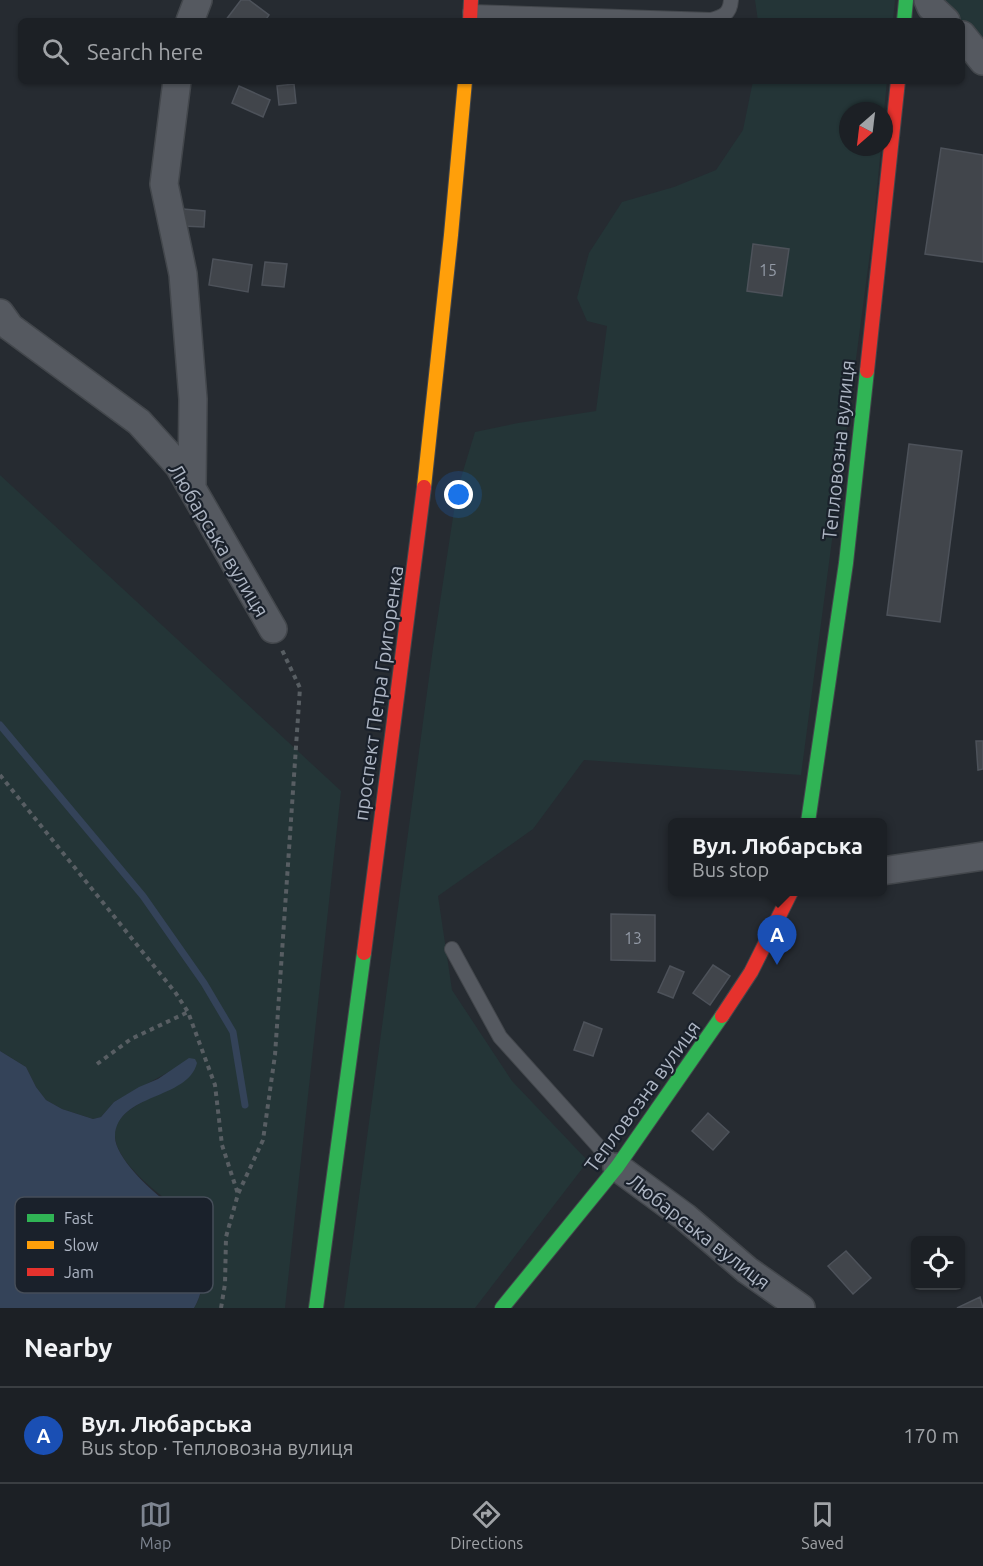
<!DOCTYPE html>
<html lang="en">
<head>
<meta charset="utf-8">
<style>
	:root { --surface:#1c2025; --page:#25282d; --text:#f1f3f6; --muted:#a0a3a7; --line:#3a3e42; --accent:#7e8591 }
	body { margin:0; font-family:Ubuntu,sans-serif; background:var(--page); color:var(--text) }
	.controls { position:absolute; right:18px; bottom:18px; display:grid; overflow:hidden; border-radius:9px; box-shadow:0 2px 4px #0004 }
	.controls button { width:54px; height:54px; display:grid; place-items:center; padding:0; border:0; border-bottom:2px solid var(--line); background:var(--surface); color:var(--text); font:30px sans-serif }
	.compass { position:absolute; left:839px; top:102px; width:54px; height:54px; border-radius:50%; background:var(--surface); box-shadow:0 2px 4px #0004; rotate:208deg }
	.you { position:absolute; left:459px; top:495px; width:21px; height:21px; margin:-15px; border:4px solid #fff; border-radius:50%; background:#1a73e8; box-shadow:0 0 0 9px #1a73e833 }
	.badge { display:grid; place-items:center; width:39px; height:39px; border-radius:50%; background:var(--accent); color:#fff; font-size:20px; font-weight:700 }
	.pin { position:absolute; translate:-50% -50px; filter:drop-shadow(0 2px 3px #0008) }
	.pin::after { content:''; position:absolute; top:32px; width:21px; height:18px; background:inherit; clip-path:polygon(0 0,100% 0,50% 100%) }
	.popup { position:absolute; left:668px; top:818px; width:219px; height:78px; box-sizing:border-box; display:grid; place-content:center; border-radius:9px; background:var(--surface); filter:drop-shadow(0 2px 4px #0005); font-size:20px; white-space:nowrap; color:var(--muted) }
	.popup b { font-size:22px; color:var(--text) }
	.popup::after { content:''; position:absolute; left:50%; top:100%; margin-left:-12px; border:12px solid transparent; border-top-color:var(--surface) }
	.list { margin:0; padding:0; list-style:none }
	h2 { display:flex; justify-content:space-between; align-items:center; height:78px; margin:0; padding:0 24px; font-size:26px }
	h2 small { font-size:20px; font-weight:400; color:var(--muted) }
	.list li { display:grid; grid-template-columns:39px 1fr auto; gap:18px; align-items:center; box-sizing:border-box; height:96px; padding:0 24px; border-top:2px solid var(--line) }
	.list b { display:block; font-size:22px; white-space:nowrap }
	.list p { margin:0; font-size:20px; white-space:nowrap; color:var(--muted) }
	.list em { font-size:20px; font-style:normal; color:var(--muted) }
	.icon { flex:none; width:33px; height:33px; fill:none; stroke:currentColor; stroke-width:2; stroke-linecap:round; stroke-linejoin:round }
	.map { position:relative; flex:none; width:983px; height:1308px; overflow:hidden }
	.search { position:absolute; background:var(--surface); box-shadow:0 2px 4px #0004; left:18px; right:18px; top:18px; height:66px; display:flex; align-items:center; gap:15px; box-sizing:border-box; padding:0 21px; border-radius:9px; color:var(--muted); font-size:22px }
	.sheet { height:174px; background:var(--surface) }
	nav { display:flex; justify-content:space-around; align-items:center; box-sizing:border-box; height:84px; border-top:2px solid var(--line); background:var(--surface); font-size:16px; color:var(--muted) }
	nav a { display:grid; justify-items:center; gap:3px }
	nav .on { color:var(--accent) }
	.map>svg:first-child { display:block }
	.green { fill:#243537 }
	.water { fill:#344359 }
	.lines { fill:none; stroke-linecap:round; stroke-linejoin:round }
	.stream { stroke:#344359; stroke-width:7 }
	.building { fill:#41454b; stroke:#4d525a; stroke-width:1.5 }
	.lane-casing { stroke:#43474c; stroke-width:16 }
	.street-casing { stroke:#43474c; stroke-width:30 }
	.fast-casing { stroke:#43474c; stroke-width:16 }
	.slow-casing { stroke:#43474c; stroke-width:16 }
	.jam-casing { stroke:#43474c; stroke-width:16 }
	.path { stroke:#585e63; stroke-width:4; stroke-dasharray:4.5 4.5; stroke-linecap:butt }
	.lane { stroke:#555960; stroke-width:14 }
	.street { stroke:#555960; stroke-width:27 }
	.fast { stroke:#30b455; stroke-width:14 }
	.slow { stroke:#ff9f0a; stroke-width:14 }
	.jam { stroke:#e5322d; stroke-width:14 }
	.labels { text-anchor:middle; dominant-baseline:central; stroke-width:4.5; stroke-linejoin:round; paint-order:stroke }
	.number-label { font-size:16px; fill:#939aa6 }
	.street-label { font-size:20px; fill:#aeb6c4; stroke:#1a212b }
	.key { fill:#1a212b; stroke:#464e59; stroke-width:1.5 }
	.key-label { font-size:16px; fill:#aeb6c4 }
</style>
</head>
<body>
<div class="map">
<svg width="983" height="1308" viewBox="0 0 983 1308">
	<rect width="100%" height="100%" fill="#262b31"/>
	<path class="green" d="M 755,0 L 895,0 L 893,21 L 758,21 Z
		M 940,0 L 983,0 L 983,43 L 962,24 L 962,21 L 959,21 Z
		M 753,81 L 887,81 L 884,111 L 848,111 L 848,147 L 881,147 L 873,230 L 801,775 L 584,760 L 533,829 L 438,896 L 452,990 L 512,1081 L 588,1161 L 475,1308 L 344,1308 L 433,648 L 457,491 L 475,432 L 518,423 L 596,411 L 607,326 L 587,321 L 577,298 L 589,253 L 622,202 L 674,187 L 716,170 L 743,130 Z
		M 0,475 L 341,791 L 285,1308 L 194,1308 C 203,1293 202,1286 201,1268 C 201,1260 202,1249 200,1241 C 198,1234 184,1215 179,1210 C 159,1193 95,1150 121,1118 C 137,1100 164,1094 184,1081 L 172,1070 L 114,1102 L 101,1117 L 93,1119 L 62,1109 L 46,1100 L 36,1087 L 26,1067 L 0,1051 Z"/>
	<path class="water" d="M 0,1051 L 26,1067 L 36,1087 L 46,1100 L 62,1109 L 93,1119 L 101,1117 L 114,1102 L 139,1087 L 158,1079 L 189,1058 L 195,1059 L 197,1063 C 188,1100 117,1093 115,1136 C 114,1156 149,1189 164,1200 C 174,1207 186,1214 193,1224 C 201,1235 200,1250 201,1264 C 201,1283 204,1291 194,1308 L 0,1308 Z"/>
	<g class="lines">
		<path class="stream" d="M 0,725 L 143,896 L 204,983 L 233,1032 L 245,1105"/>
	</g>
	<path class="building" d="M 241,0 L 249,0 L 269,15 L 265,21 L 225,21 Z
		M 294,84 L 296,103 L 279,105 L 277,86 Z
		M 239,86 L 270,100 L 263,117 L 232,103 Z
		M 941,148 L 983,155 L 983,262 L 925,254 Z
		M 183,209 L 205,211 L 204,227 L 182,226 Z
		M 753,244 L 789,249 L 782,296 L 747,291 Z
		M 213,259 L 252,265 L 248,292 L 209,285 Z
		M 265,262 L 287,264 L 284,287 L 262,285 Z
		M 909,444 L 962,451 L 940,622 L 887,615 Z
		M 976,741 L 983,741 L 983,769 L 978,770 Z
		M 611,914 L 655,915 L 655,961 L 611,960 Z
		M 713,965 L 730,976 L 710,1005 L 693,993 Z
		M 670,966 L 684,972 L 673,998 L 658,992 Z
		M 584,1022 L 602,1029 L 593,1056 L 574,1050 Z
		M 708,1113 L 729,1132 L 713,1150 L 692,1131 Z
		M 846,1251 L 871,1278 L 853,1294 L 828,1266 Z
		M 980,1297 L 983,1308 L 957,1308 Z"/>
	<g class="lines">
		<defs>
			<path id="lane" d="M 470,12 L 711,20 C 723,17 730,14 731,0
				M 452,949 L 500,1037 L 617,1167"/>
			<path id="street" d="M 928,0 L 931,7 L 946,21
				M 190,21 L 198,0
				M 962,35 L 983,61
				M 177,81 L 164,184 L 183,274 L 193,399 L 192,486
				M 0,313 L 10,327 L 139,422 L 179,466 L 273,629
				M 882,871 L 983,856
				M 617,1167 L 685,1217 L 747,1270 L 801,1308"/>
			<path id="fast" d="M 904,21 L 906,0
				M 808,822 L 846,563 L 867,371
				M 316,1308 L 364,953
				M 502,1308 L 617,1167 L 722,1016"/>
			<path id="slow" d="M 424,487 L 451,235 L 465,81"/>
			<path id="jam" d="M 470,21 L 471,0
				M 867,371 L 898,81
				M 364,953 L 424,487
				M 722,1016 L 751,972 L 791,892"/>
		</defs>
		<use href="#lane" class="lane-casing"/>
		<use href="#street" class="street-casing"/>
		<use href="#fast" class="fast-casing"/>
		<use href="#slow" class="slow-casing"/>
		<use href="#jam" class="jam-casing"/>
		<path class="path" d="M 0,775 L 175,992 L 188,1012 L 215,1085 L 222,1145 L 238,1194
			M 97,1064 L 131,1039 L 188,1012
			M 221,1308 L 225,1284 L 226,1237 L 238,1194 L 263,1140 L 275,1055 L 300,688 L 282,650"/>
		<use href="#lane" class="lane"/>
		<use href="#street" class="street"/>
		<use href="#fast" class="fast"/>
		<use href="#slow" class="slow"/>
		<use href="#jam" class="jam"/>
	</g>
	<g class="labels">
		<g class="number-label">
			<text x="768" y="270">15</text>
			<text x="633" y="938">13</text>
		</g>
		<g class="street-label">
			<text transform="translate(838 450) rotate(-84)">Тепловозна вулиця</text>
			<text transform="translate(219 540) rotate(59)">Любарська вулиця</text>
			<text transform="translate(378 693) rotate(-82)">проспект Петра Григоренка</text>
			<text transform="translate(642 1096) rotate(-54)">Тепловозна вулиця</text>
			<text transform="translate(699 1231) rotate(38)">Любарська вулиця</text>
		</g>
	</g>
	<rect x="15" y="1197" width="198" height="96" rx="9" class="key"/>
	<rect x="27" y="1214" width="27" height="8" fill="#30b455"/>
	<rect x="27" y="1241" width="27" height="8" fill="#ff9f0a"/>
	<rect x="27" y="1268" width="27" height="8" fill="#e5322d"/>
	<g class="key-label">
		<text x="64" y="1224">Fast</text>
		<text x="64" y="1251">Slow</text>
		<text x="64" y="1278">Jam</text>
	</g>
</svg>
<div class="controls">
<button><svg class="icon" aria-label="locate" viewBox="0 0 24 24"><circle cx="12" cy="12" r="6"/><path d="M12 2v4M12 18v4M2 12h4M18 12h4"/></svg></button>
</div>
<svg class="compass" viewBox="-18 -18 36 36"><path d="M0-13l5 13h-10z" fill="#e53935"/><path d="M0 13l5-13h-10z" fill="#a0a3a7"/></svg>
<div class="you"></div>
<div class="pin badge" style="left:777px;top:965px;background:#1a4fb4">A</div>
<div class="popup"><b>Вул. Любарська</b>Bus stop</div>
<div class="search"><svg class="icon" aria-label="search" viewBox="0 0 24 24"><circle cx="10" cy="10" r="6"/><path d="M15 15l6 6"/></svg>Search here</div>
</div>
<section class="sheet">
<h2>Nearby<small></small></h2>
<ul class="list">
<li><span class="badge" style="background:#1a4fb4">A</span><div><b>Вул. Любарська</b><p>Bus stop · Тепловозна вулиця</p></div><em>170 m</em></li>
</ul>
</section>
<nav>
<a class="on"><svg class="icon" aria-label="map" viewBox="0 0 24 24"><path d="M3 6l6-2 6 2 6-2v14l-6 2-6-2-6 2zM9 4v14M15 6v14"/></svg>Map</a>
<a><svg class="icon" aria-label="directions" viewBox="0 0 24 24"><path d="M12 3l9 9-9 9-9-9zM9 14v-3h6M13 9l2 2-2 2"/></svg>Directions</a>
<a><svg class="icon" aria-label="saved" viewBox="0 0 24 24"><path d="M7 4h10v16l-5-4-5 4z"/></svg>Saved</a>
</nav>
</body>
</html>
